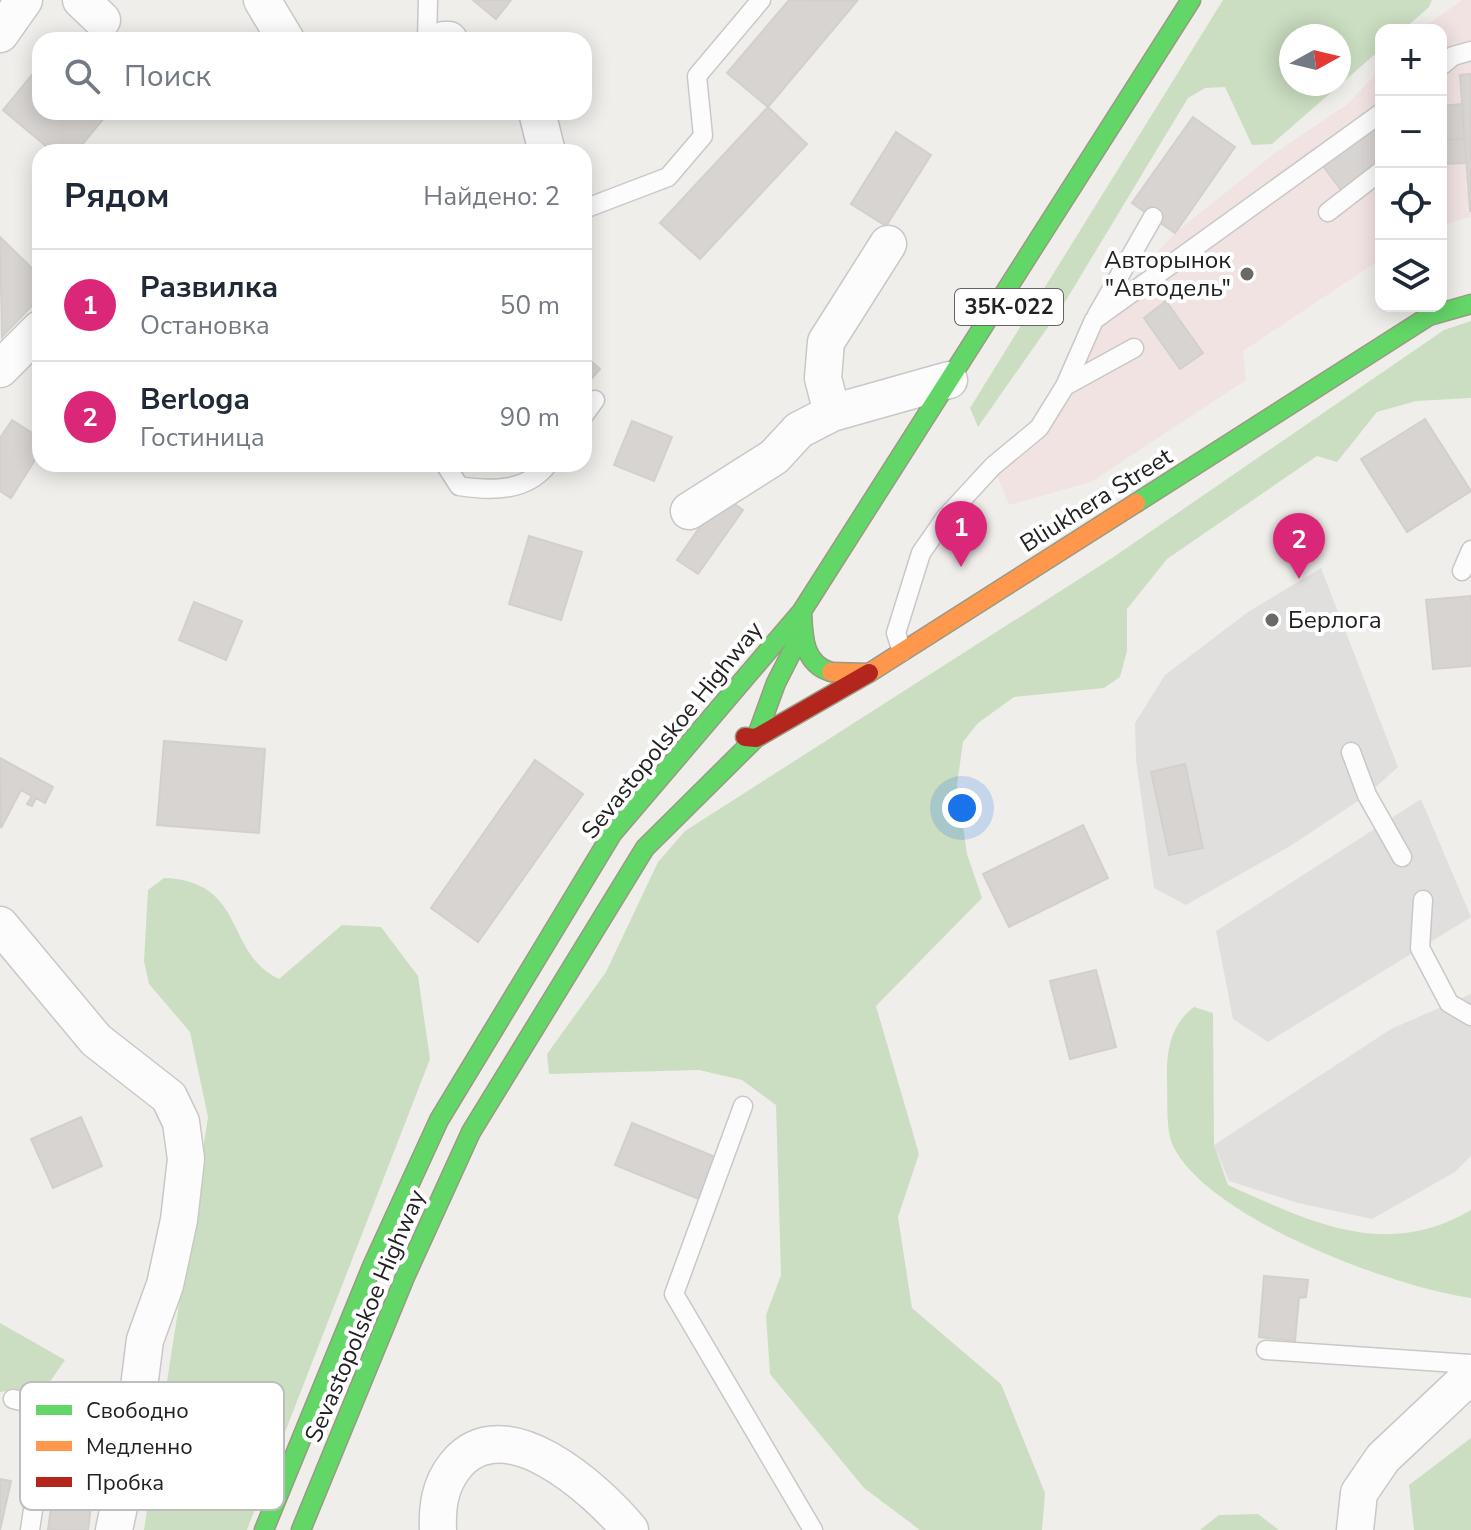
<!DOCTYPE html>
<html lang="ru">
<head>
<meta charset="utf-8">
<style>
	:root { --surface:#fff; --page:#f6f6f7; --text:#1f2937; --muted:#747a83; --line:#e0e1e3; --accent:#db2777 }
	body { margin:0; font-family:"Nunito Sans",sans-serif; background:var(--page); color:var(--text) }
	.controls { position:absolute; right:24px; top:24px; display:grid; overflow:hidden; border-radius:16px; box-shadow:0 4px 20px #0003 }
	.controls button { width:72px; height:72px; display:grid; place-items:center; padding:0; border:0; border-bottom:2px solid var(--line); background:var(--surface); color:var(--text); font:40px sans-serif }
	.compass { position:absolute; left:1279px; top:24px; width:72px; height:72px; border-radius:50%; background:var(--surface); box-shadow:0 4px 20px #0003; rotate:82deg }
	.you { position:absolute; left:962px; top:808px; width:28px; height:28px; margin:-20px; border:6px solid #fff; border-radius:50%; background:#1a73e8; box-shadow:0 0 0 12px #1a73e833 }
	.badge { display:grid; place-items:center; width:52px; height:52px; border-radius:50%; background:var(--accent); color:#fff; font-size:26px; font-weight:700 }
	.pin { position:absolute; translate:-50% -66px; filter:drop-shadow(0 2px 4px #0008) }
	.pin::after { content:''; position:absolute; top:42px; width:28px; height:24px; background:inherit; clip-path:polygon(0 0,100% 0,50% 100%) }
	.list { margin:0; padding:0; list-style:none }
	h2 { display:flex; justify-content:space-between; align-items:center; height:104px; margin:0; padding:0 32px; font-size:34px }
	h2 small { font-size:26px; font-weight:400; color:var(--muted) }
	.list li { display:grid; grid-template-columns:52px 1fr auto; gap:24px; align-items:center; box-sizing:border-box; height:112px; padding:0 32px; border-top:2px solid var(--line) }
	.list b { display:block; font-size:30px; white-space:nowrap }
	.list p { margin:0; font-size:26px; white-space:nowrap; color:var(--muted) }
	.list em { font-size:26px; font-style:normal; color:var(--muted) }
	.icon { flex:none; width:44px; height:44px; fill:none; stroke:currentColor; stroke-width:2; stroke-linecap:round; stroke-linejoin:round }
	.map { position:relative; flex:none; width:1471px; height:1530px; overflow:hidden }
	.search { position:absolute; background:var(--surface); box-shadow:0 4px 20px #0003; left:32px; top:32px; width:560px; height:88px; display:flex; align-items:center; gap:20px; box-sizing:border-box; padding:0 28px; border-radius:24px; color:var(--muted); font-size:30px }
	.panel { position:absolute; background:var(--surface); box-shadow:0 4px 20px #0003; left:32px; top:144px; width:560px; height:328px; border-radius:24px }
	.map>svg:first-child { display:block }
	.commercial { fill:#f1e3e1 }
	.forest { fill:#cbdec1; fill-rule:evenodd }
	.parking { fill:#e0dfde }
	.building { fill:#d7d4d2; stroke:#d3d0cc; stroke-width:2 }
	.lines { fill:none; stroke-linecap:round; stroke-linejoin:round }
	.lane-casing { stroke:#c9c8c7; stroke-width:21 }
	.street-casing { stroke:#c9c8c7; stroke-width:39 }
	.fast-casing { stroke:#999a82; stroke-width:21 }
	.slow-casing { stroke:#999a82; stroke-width:21 }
	.jam-casing { stroke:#999a82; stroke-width:21 }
	.lane { stroke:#fdfcfc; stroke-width:18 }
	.street { stroke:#fdfcfc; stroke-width:36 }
	.fast { stroke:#63d668; stroke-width:18 }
	.slow { stroke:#ff974d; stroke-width:18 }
	.jam { stroke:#b3261e; stroke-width:18 }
	.poi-dot { fill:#6a6968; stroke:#fff; stroke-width:3 }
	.labels { text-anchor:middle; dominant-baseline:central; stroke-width:8; stroke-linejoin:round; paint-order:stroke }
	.shield { fill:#fff; stroke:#646464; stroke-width:2 }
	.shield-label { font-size:22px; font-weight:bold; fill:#222 }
	.poi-label { font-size:24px; fill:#222; stroke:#fff; text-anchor:end }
	.street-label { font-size:24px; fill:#222; stroke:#fff }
	.key { fill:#fff; stroke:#bdbdbd; stroke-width:2 }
	.key-label { font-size:22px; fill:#222 }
</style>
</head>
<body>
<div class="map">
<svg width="1471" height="1530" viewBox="0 0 1471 1530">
	<rect width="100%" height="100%" fill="#f0eeeb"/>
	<path class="commercial" d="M 1462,0 L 1471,0 L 1471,217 L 1441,226 L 1441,30 L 1420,30 Z
		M 1381,69 L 1381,259 L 1243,351 L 1246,380 L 1091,482 L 1009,505 L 993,466 L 1039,428 L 1094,320 L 1175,233 L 1275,153 L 1346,105 Z"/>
	<path class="forest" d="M 1223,0 L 1432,0 L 1429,7 L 1403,30 L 1381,30 L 1381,49 L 1272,144 L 1252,145 L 1225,87 L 1205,88 L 1188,98 L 1062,307 L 978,427 L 970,408 ZM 1339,36 L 1339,84 L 1291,84 L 1291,36 Z
		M 1471,321 L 1471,398 L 1416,401 L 1377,412 L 1337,462 L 1317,456 L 1167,559 L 1127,609 L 1127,651 L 1120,677 L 1104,688 L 1014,697 L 978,723 L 963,742 L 957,785 L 967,854 L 982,898 L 876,1006 L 919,1154 L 898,1217 L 912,1308 L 1001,1384 L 1045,1493 L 1042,1530 L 920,1530 L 864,1488 L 770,1374 L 766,1315 L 781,1275 L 776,1105 L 742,1080 L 699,1070 L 549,1074 L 547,1054 L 606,972 L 658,862 L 685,831 L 1112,558 L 1444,330 Z
		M 164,878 C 247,881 224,953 279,979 L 342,925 L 381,927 L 418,976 L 430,1059 L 247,1530 L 144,1530 L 208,1117 L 190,1032 L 149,984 L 144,961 L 148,890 Z
		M 1194,1007 L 1213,1013 L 1214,1145 L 1228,1185 C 1309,1221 1386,1261 1471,1210 L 1471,1298 C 1393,1287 1212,1220 1174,1148 C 1165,1131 1168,1101 1167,1082 C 1166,1052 1170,1025 1194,1007 Z
		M 0,1323 L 65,1360 L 47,1386 L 0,1392 Z
		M 1471,1438 L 1471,1530 L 1414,1530 L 1409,1485 Z
		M 1258,1514 L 1279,1530 L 1200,1530 L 1219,1515 Z"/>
	<path class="parking" d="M 1321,568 L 1398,767 L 1367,795 L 1292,845 L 1186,905 L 1154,888 L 1136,760 L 1135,723 L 1165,675 L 1248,612 Z
		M 1421,799 L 1471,917 L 1268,1042 L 1233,1019 L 1216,931 Z
		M 1471,994 L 1471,1156 L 1455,1172 L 1372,1219 L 1298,1203 L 1229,1181 L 1214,1145 L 1391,1029 Z"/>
	<path class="building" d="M 473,0 L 511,0 L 496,19 Z
		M 789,0 L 857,1 L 768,107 L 727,73 Z
		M 40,65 L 40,112 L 109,112 L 76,152 L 53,152 L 3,110 Z
		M 1471,74 L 1471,211 L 1470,211 L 1460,75 Z
		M 1462,104 L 1464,139 L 1441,140 L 1441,106 Z
		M 768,107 L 807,144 L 700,259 L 660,223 Z
		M 1193,117 L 1235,147 L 1175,233 L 1132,203 Z
		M 1381,122 L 1381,160 L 1341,190 L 1323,166 Z
		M 896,132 L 931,155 L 886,226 L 851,204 Z
		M 1464,139 L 1467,163 L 1441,164 L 1441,140 Z
		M 0,237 L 40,276 L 40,297 L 2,337 Z
		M 1166,301 L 1203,353 L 1180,369 L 1144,318 Z
		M 584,355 L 600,369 L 584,387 Z
		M 1425,419 L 1471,491 L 1407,532 L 1361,459 Z
		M 12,420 L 40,438 L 40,452 L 11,498 L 0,491 L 0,438 Z
		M 632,421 L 672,437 L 654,481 L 614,465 Z
		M 722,495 L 743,510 L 698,574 L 677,560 Z
		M 529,536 L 582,552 L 561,620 L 509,604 Z
		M 1471,596 L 1471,666 L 1433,669 L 1426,600 Z
		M 194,602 L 242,621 L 226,660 L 179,640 Z
		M 164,741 L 265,749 L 259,833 L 157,825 Z
		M 0,758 L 53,787 L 45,803 L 36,798 L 32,806 L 27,804 L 32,796 L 21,790 L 1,828 Z
		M 535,760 L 583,794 L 478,942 L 431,908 Z
		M 1185,764 L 1203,848 L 1169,855 L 1151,772 Z
		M 1083,825 L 1108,878 L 1009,927 L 983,874 Z
		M 1096,970 L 1116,1047 L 1070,1059 L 1050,981 Z
		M 81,1117 L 102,1166 L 53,1188 L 31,1139 Z
		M 632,1123 L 718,1158 L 701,1200 L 615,1165 Z
		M 1264,1276 L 1308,1280 L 1306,1297 L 1299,1298 L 1295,1341 L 1259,1337 Z
		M 0,1479 L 11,1481 L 0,1530 Z
		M 52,1500 L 91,1506 L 88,1530 L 48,1530 Z"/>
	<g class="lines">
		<defs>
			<path id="lane" d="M 427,40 L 428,0
				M 1441,66 L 1453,56 L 1471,51
				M 584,209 L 668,177 L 703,136 L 697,76 L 761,0
				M 1328,212 L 1381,171
				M 1097,315 L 1153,217
				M 1065,386 L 1134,348
				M 584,415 L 595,400
				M 445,464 L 459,486 C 491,491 527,492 548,464
				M 1462,571 L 1471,550
				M 902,652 L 896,633 L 921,553 L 946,517 L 993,466 L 1039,428 L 1065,386 L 1094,320 L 1381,113
				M 1351,752 L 1367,795 L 1402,857
				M 1423,900 L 1420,948 L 1449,1003 L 1471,1016
				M 743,1106 L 674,1294 L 813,1530
				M 1266,1350 L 1471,1364
				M 13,1399 L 58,1410 L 112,1412 L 126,1441
				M 30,1530 L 37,1483 L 58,1410"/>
			<path id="street" d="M 81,0 L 102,20
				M 262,0 L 286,40
				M 0,34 L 24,0
				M 444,40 L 449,40
				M 537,112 L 547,152
				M 0,369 L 40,329
				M 832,413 L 823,378 L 826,342 L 888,244
				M 689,511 L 774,457 L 799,430 L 832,413 L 949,380
				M 0,925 L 96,1040 L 169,1097 L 181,1122 L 186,1159 L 179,1220 L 165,1285 L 145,1340 L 131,1450 L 114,1530
				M 438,1530 C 437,1506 440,1485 455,1466 C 503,1404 597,1490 630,1530
				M 1355,1530 L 1359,1493 L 1383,1458 L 1471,1375"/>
			<path id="fast" d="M 1136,503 L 1429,316 L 1471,304
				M 831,672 C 803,664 803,636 802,611 L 1191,0
				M 264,1530 L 373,1264 L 439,1120 L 612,834 L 802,611
				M 301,1530 L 405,1277 L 471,1132 L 645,848 L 756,738 L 776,683 L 800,636"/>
			<path id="slow" d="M 831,672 L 869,673 L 1136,503"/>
			<path id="jam" d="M 745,737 L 756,738 L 869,673"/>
		</defs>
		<use href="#lane" class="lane-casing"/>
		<use href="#street" class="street-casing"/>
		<use href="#fast" class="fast-casing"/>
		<use href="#slow" class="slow-casing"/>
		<use href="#jam" class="jam-casing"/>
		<use href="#lane" class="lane"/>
		<use href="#street" class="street"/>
		<use href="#fast" class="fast"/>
		<use href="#slow" class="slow"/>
		<use href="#jam" class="jam"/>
	</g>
	<g class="poi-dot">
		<circle cx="1247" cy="274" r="8"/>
		<circle cx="1272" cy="620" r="8"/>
	</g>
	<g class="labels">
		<rect class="shield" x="955" y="289" width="108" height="36" rx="6"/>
		<g class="shield-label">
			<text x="1009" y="307">35К-022</text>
		</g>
		<g class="poi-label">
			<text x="1231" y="260">Авторынок<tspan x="1231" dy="28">"Автодель"</tspan></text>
			<text x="1288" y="620" text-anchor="start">Берлога</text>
		</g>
		<g class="street-label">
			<text transform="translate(1096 500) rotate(-32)">Bliukhera Street</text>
			<text transform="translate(672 730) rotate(-51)">Sevastopolskoe Highway</text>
			<text transform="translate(365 1316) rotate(-67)">Sevastopolskoe Highway</text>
		</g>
	</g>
	<rect x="20" y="1382" width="264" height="128" rx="12" class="key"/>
	<rect x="36" y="1405" width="36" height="10" fill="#63d668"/>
	<rect x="36" y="1441" width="36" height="10" fill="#ff974d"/>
	<rect x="36" y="1477" width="36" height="10" fill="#b3261e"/>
	<g class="key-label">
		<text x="86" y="1418">Свободно</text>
		<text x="86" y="1454">Медленно</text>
		<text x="86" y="1490">Пробка</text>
	</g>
</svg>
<div class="controls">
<button>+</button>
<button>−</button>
<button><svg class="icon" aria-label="locate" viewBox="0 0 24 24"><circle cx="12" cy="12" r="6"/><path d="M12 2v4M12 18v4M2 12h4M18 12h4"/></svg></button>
<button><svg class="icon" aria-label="layers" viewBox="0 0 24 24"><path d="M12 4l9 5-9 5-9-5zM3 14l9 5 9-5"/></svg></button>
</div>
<svg class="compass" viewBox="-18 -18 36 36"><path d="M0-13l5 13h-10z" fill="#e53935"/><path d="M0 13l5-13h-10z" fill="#747a83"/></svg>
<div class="you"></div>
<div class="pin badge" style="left:961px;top:567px">1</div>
<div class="pin badge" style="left:1299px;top:579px">2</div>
<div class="search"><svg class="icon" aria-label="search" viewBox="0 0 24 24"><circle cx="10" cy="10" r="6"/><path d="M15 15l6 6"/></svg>Поиск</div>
<section class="panel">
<h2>Рядом<small>Найдено: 2</small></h2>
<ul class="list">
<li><span class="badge">1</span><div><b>Развилка</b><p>Остановка</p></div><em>50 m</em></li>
<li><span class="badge">2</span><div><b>Berloga</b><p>Гостиница</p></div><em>90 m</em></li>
</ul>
</section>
</div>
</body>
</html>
